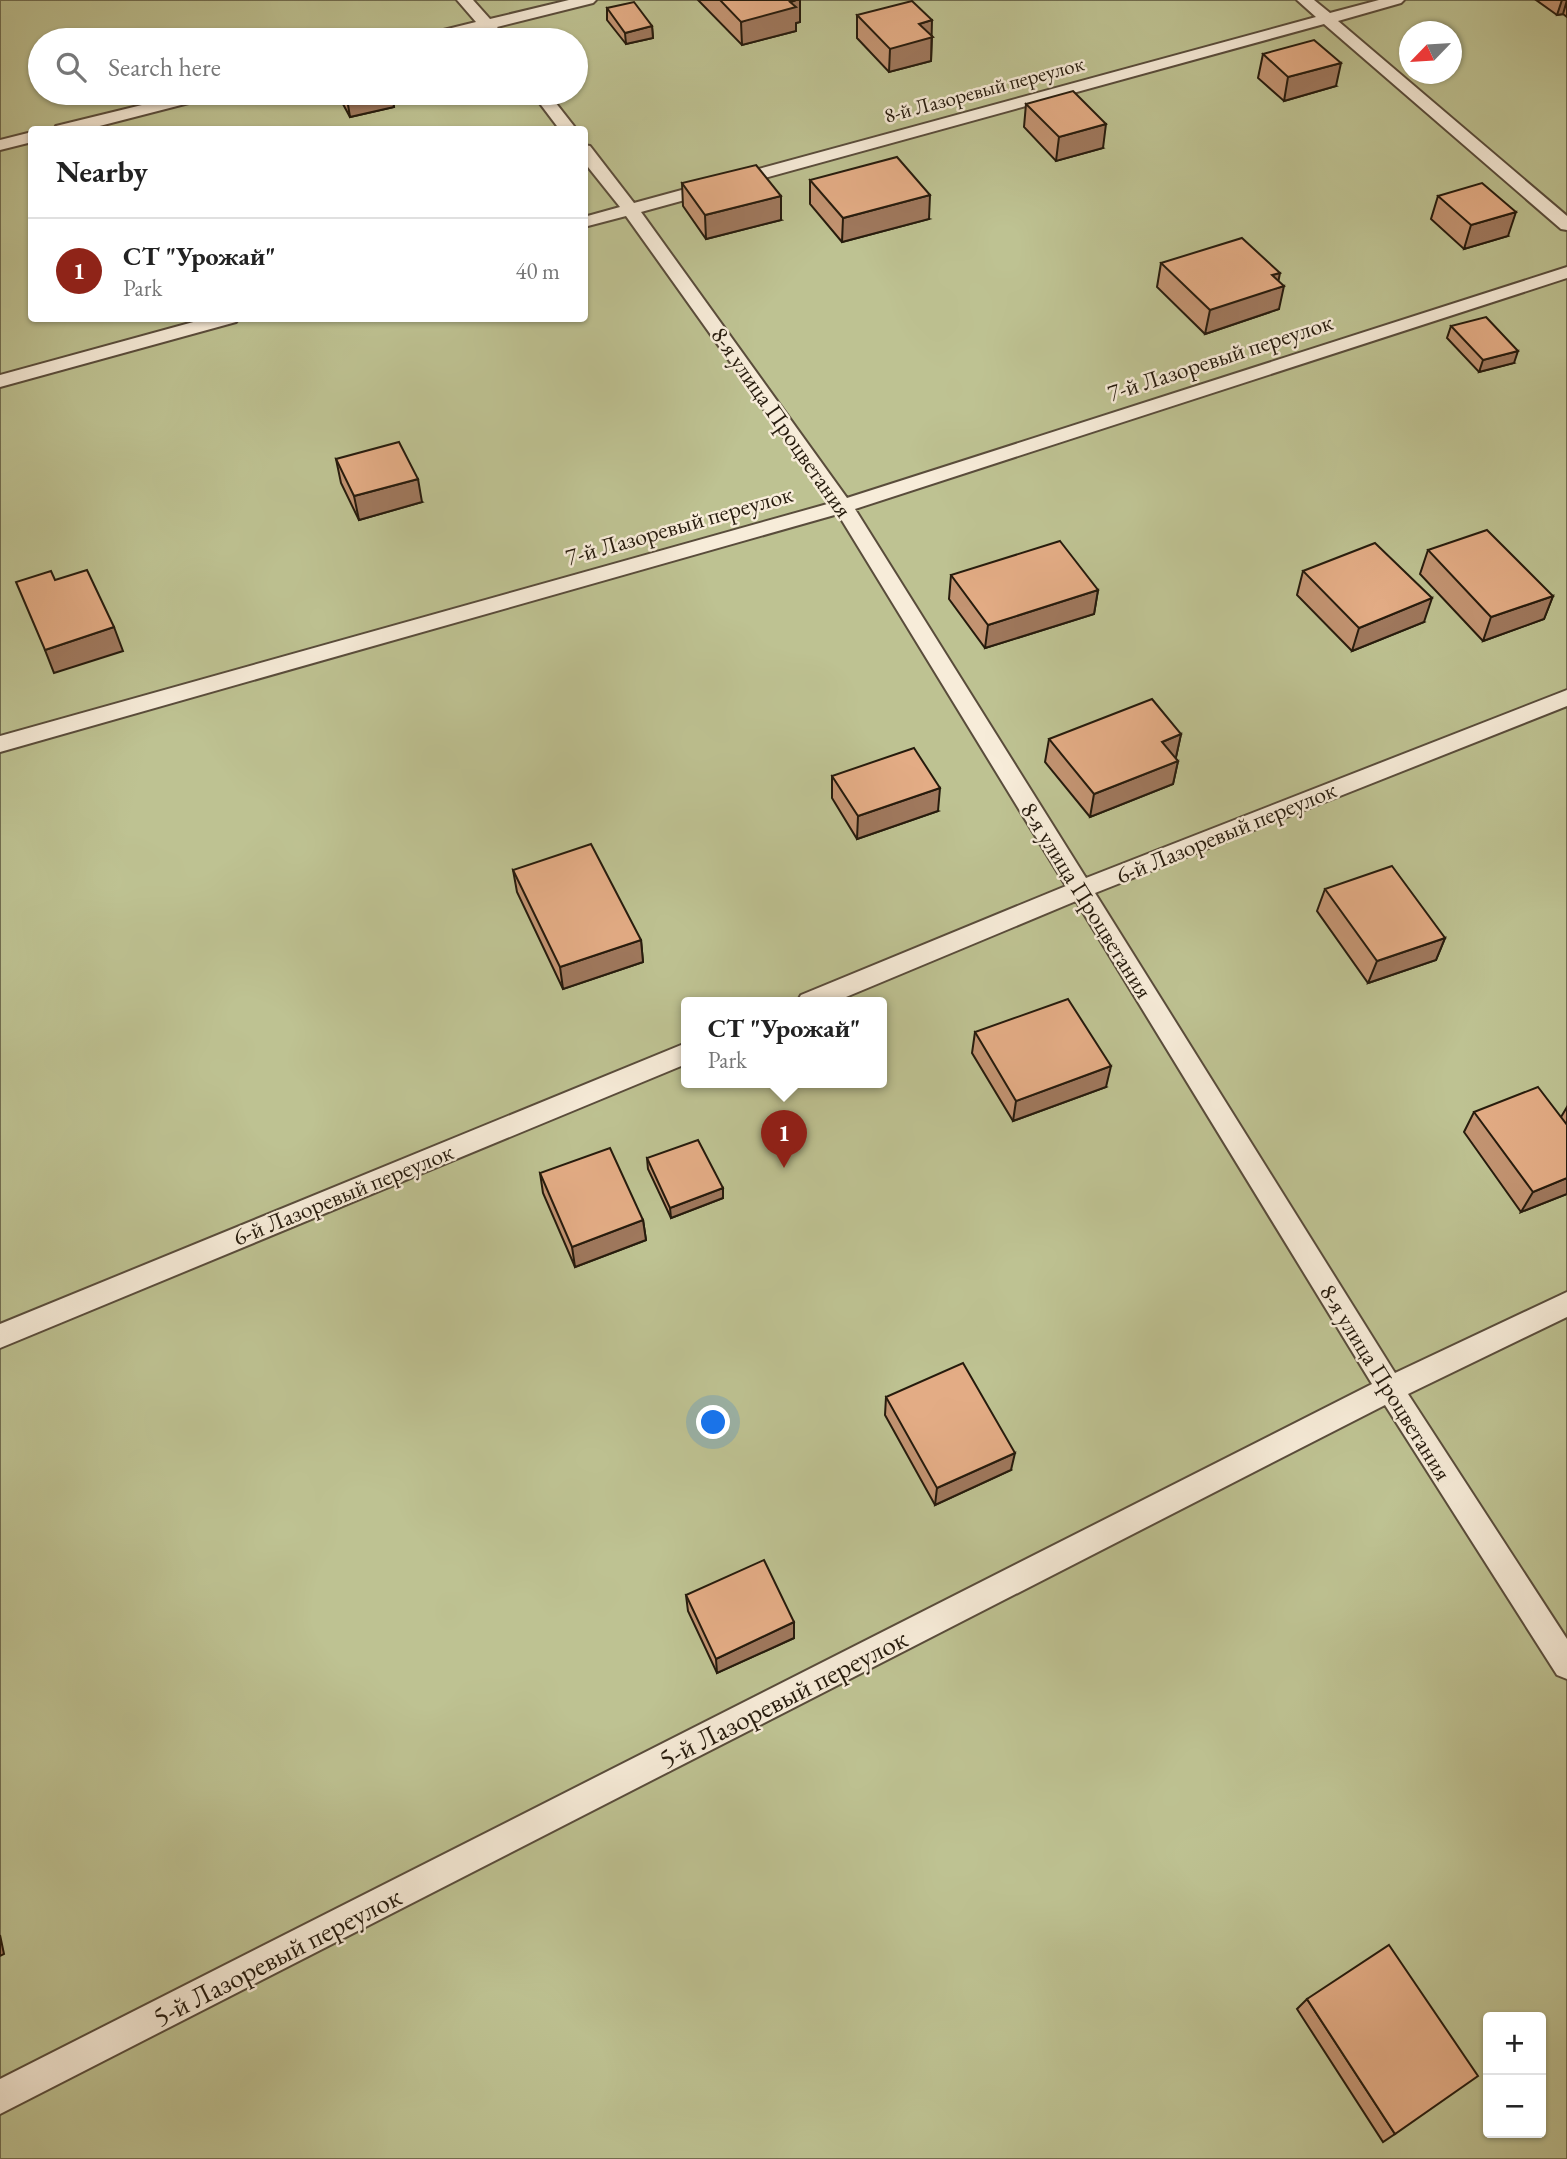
<!DOCTYPE html>
<html lang="en">
<head>
<meta charset="utf-8">
<style>
	:root { --surface:#fff; --page:#f6f6f6; --text:#222; --muted:#767676; --line:#e0e0e0; --accent:#8f2418 }
	body { margin:0; font-family:"EB Garamond",serif; background:var(--page); color:var(--text) }
	.controls { position:absolute; right:21px; bottom:21px; display:grid; overflow:hidden; border-radius:7px; box-shadow:0 2px 5px #0004 }
	.controls button { width:63px; height:63px; display:grid; place-items:center; padding:0; border:0; border-bottom:2px solid var(--line); background:var(--surface); color:var(--text); font:35px sans-serif }
	.compass { position:absolute; left:1399px; top:21px; width:63px; height:63px; border-radius:50%; background:var(--surface); box-shadow:0 2px 5px #0004; rotate:245deg }
	.you { position:absolute; left:714px; top:1423px; width:24px; height:24px; margin:-18px; border:5px solid #fff; border-radius:50%; background:#1a73e8; box-shadow:0 0 0 10px #1a73e833 }
	.badge { display:grid; place-items:center; width:46px; height:46px; border-radius:50%; background:var(--accent); color:#fff; font-size:23px; font-weight:700 }
	.pin { position:absolute; translate:-50% -58px; filter:drop-shadow(0 2px 4px #0008) }
	.pin::after { content:''; position:absolute; top:37px; width:24px; height:21px; background:inherit; clip-path:polygon(0 0,100% 0,50% 100%) }
	.popup { position:absolute; left:681px; top:997px; width:206px; height:91px; box-sizing:border-box; display:grid; place-content:center; border-radius:7px; background:var(--surface); filter:drop-shadow(0 2px 5px #0005); font-size:23px; white-space:nowrap; color:var(--muted) }
	.popup b { font-size:26px; color:var(--text) }
	.popup::after { content:''; position:absolute; left:50%; top:100%; margin-left:-14px; border:14px solid transparent; border-top-color:var(--surface) }
	.list { margin:0; padding:0; list-style:none }
	h2 { display:flex; justify-content:space-between; align-items:center; height:91px; margin:0; padding:0 28px; font-size:30px }
	h2 small { font-size:23px; font-weight:400; color:var(--muted) }
	.list li { display:grid; grid-template-columns:46px 1fr auto; gap:21px; align-items:center; box-sizing:border-box; height:105px; padding:0 28px; border-top:2px solid var(--line) }
	.list b { display:block; font-size:26px; white-space:nowrap }
	.list p { margin:0; font-size:23px; white-space:nowrap; color:var(--muted) }
	.list em { font-size:23px; font-style:normal; color:var(--muted) }
	.icon { flex:none; width:38px; height:38px; fill:none; stroke:currentColor; stroke-width:2; stroke-linecap:round; stroke-linejoin:round }
	.map { position:relative; flex:none; width:1567px; height:2159px; overflow:hidden }
	.search { position:absolute; background:var(--surface); box-shadow:0 2px 5px #0004; left:28px; top:28px; width:560px; height:77px; display:flex; align-items:center; gap:18px; box-sizing:border-box; padding:0 24px; border-radius:38px; color:var(--muted); font-size:26px }
	.panel { position:absolute; background:var(--surface); box-shadow:0 2px 5px #0004; left:28px; top:126px; width:560px; height:196px; border-radius:7px }
	.map>svg:first-child { display:block }
	.green { fill:#bec292; stroke:#726e50; stroke-width:2; fill-rule:evenodd }
	.lines { fill:none; stroke-linecap:round; stroke-linejoin:round }
	.lane-casing { stroke:#594c3b; stroke-width:4 }
	.lane { fill:#f7ecd9; fill-rule:evenodd }
	.wall { fill:#c39472; stroke:#261b0d; stroke-width:2 }
	.shaded-wall { fill:#9f785d; stroke:#261b0d; stroke-width:2 }
	.building { fill:#e3ac85; stroke:#261b0d; stroke-width:2 }
	.labels { text-anchor:middle; dominant-baseline:central; stroke-width:5; stroke-linejoin:round; paint-order:stroke }
	.far-street-label { font-size:21px; fill:#261b0d; stroke:#f7ecd9 }
	.street-label { font-size:24px; fill:#261b0d; stroke:#f7ecd9 }
	.near-street-label { font-size:28px; fill:#261b0d; stroke:#f7ecd9 }
</style>
</head>
<body>
<div class="map">
<svg width="1567" height="2159" viewBox="0 0 1567 2159">
	<rect width="100%" height="100%" fill="#f3e1c4"/>
	<filter id="stains"><feTurbulence type="fractalNoise" baseFrequency=".00286" numOctaves="4"/><feColorMatrix values="0 0 0 0 .2 0 0 0 0 .09 0 0 0 0 .02 0 0 0 .5 -.17"/></filter>
	<radialGradient id="worn" r=".72"><stop offset=".6" stop-color="#630" stop-opacity="0"/><stop offset="1" stop-color="#630" stop-opacity=".3"/></radialGradient>
	<path class="green" d="M 0,0 L 1567,0 L 1567,2159 L 0,2159 ZM 1410,32 L 1452,32 L 1452,74 L 1410,74 ZM 40,40 L 576,40 L 576,93 L 40,93 ZM 32,130 L 584,130 L 584,318 L 32,318 ZM 686,1002 L 882,1002 L 882,1082 L 686,1082 ZM 1488,2017 L 1541,2017 L 1541,2133 L 1488,2133 Z"/>
	<g class="lines">
		<defs>
			<path id="lane" d="M 457,0 L 473,0 L 490,19 L 569,0 L 596,0 L 593,3 L 497,27 L 508,40 L 492,40 L 483,30 L 440,40 L 413,40 L 415,37 L 476,22 Z
				M 1297,0 L 1314,0 L 1330,13 L 1379,0 L 1404,0 L 1401,3 L 1338,21 L 1567,216 L 1567,230 L 1561,229 L 1324,24 L 641,212 L 847,498 L 1567,267 L 1567,278 L 855,509 L 1086,878 L 1567,690 L 1567,706 L 1095,893 L 1395,1373 L 1567,1292 L 1567,1317 L 1408,1394 L 1567,1639 L 1567,1679 L 1557,1675 L 1385,1405 L 0,2114 L 0,2079 L 1372,1384 L 1076,901 L 834,1002 L 797,1002 L 801,995 L 1066,886 L 838,514 L 0,752 L 0,736 L 831,503 L 626,216 L 584,227 L 584,217 L 620,207 L 584,162 L 584,145 L 590,146 L 634,203 L 1316,17 Z
				M 191,93 L 218,93 L 216,96 L 84,130 L 54,130 L 56,126 Z
				M 532,93 L 548,93 L 577,130 L 560,130 Z
				M 32,132 L 32,142 L 0,150 L 0,140 Z
				M 208,318 L 239,318 L 236,322 L 0,387 L 0,375 Z
				M 686,1043 L 686,1064 L 0,1348 L 0,1324 Z"/>
		</defs>
		<use href="#lane" class="lane-casing"/>
		<use href="#lane" class="lane"/>
	</g>
	<path class="wall" d="M 698,0 L 800,0 L 800,22 L 796,23 L 796,31 L 742,45 Z
		M 1536,0 L 1567,0 L 1567,17 L 1563,14 L 1557,15 Z
		M 607,8 L 652,26 L 653,38 L 626,44 L 607,20 Z
		M 857,15 L 932,36 L 931,61 L 889,72 L 857,38 Z
		M 1263,54 L 1336,86 L 1284,101 L 1258,78 Z
		M 337,93 L 392,93 L 394,107 L 350,117 Z
		M 1026,104 L 1103,148 L 1056,161 L 1024,127 Z
		M 810,180 L 929,219 L 842,242 L 810,204 Z
		M 682,183 L 781,220 L 706,239 L 683,206 Z
		M 1438,196 L 1508,236 L 1464,249 L 1431,219 Z
		M 1161,263 L 1278,281 L 1279,309 L 1205,334 L 1157,287 Z
		M 1451,326 L 1514,363 L 1479,372 L 1447,338 Z
		M 336,459 L 422,502 L 359,520 L 341,483 Z
		M 1428,550 L 1553,596 L 1544,619 L 1483,641 L 1420,574 Z
		M 1303,571 L 1424,622 L 1352,651 L 1297,595 Z
		M 951,575 L 1098,590 L 1094,614 L 985,648 L 949,599 Z
		M 1181,734 L 1176,757 L 1175,758 L 1178,761 L 1173,784 L 1090,817 L 1045,762 L 1049,739 Z
		M 832,776 L 938,811 L 857,839 L 832,798 Z
		M 513,870 L 641,940 L 643,962 L 563,989 L 517,892 Z
		M 1325,889 L 1445,938 L 1436,960 L 1368,983 L 1317,911 Z
		M 975,1032 L 1106,1087 L 1013,1121 L 972,1053 Z
		M 1567,1107 L 1567,1194 L 1521,1212 L 1464,1132 L 1474,1112 L 1561,1117 Z
		M 647,1158 L 723,1188 L 723,1198 L 671,1218 L 648,1169 Z
		M 540,1173 L 643,1220 L 646,1240 L 575,1267 L 543,1193 Z
		M 886,1397 L 1011,1470 L 935,1505 L 885,1415 Z
		M 686,1595 L 794,1622 L 794,1638 L 717,1673 L 688,1611 Z
		M 1307,1999 L 1395,2134 L 1383,2142 L 1297,2009 Z"/>
	<path class="shaded-wall" d="M 796,0 L 800,0 L 800,22 L 796,23 L 796,31 L 742,45 L 741,22 Z
		M 1562,0 L 1567,0 L 1563,14 L 1557,15 Z
		M 932,20 L 931,61 L 889,72 L 890,49 L 919,24 Z
		M 652,26 L 653,38 L 626,44 L 625,33 Z
		M 1341,63 L 1336,86 L 1284,101 L 1288,77 Z
		M 346,93 L 392,93 L 394,107 L 350,117 Z
		M 1106,124 L 1103,148 L 1056,161 L 1059,137 Z
		M 930,195 L 929,219 L 842,242 L 843,218 Z
		M 781,196 L 781,220 L 706,239 L 705,215 Z
		M 1516,212 L 1508,236 L 1464,249 L 1471,225 Z
		M 1280,273 L 1277,288 L 1284,286 L 1279,309 L 1205,334 L 1210,310 L 1272,275 Z
		M 1518,351 L 1514,363 L 1479,372 L 1483,360 Z
		M 418,479 L 422,502 L 359,520 L 354,496 Z
		M 1098,590 L 1094,614 L 985,648 L 988,625 Z
		M 1553,596 L 1544,619 L 1483,641 L 1491,617 Z
		M 1432,598 L 1424,622 L 1352,651 L 1359,628 Z
		M 114,627 L 123,651 L 54,673 L 45,650 Z
		M 1181,734 L 1176,757 L 1157,765 L 1162,742 Z
		M 1178,761 L 1173,784 L 1090,817 L 1094,794 Z
		M 940,788 L 938,811 L 857,839 L 858,816 Z
		M 1445,938 L 1436,960 L 1368,983 L 1377,961 Z
		M 641,940 L 643,962 L 563,989 L 560,967 Z
		M 1111,1066 L 1106,1087 L 1013,1121 L 1016,1101 Z
		M 1567,1178 L 1567,1194 L 1521,1212 L 1533,1192 Z
		M 723,1188 L 723,1198 L 671,1218 L 670,1208 Z
		M 643,1220 L 646,1240 L 575,1267 L 572,1247 Z
		M 1015,1453 L 1011,1470 L 935,1505 L 937,1488 Z
		M 794,1622 L 794,1638 L 717,1673 L 716,1659 Z
		M 0,1935 L 4,1954 L 0,1956 Z"/>
	<path class="building" d="M 720,0 L 796,0 L 790,2 L 796,7 L 741,22 Z
		M 912,1 L 932,20 L 919,24 L 933,37 L 890,49 L 857,15 Z
		M 634,2 L 652,26 L 625,33 L 607,8 Z
		M 1314,40 L 1341,63 L 1288,77 L 1263,54 Z
		M 1073,91 L 1106,124 L 1059,137 L 1026,104 Z
		M 897,157 L 930,195 L 843,218 L 810,180 Z
		M 756,165 L 781,196 L 705,215 L 682,183 Z
		M 1482,183 L 1516,212 L 1471,225 L 1438,196 Z
		M 1242,238 L 1280,273 L 1272,275 L 1284,286 L 1210,310 L 1161,263 Z
		M 1486,317 L 1518,351 L 1483,360 L 1451,326 Z
		M 399,442 L 418,479 L 354,496 L 336,459 Z
		M 1487,530 L 1553,596 L 1491,617 L 1428,550 Z
		M 1060,541 L 1098,590 L 988,625 L 951,575 Z
		M 1375,543 L 1432,598 L 1359,628 L 1303,571 Z
		M 87,570 L 114,627 L 45,650 L 16,582 L 51,571 L 55,580 Z
		M 1152,699 L 1181,734 L 1162,742 L 1178,761 L 1094,794 L 1049,739 Z
		M 914,748 L 940,788 L 858,816 L 832,776 Z
		M 591,844 L 641,940 L 560,967 L 513,870 Z
		M 1392,866 L 1445,938 L 1377,961 L 1325,889 Z
		M 1068,999 L 1111,1066 L 1016,1101 L 975,1032 Z
		M 1538,1087 L 1567,1125 L 1567,1178 L 1533,1192 L 1474,1112 Z
		M 698,1140 L 723,1188 L 670,1208 L 647,1158 Z
		M 610,1148 L 643,1220 L 572,1247 L 540,1173 Z
		M 963,1363 L 1015,1453 L 937,1488 L 886,1397 Z
		M 764,1560 L 794,1622 L 716,1659 L 686,1595 Z
		M 1389,1945 L 1478,2076 L 1395,2134 L 1307,1999 Z"/>
	<g class="labels">
		<g class="far-street-label">
			<text transform="translate(984 89) rotate(-15)">8-й Лазоревый переулок</text>
		</g>
		<g class="street-label">
			<text transform="translate(1220 357) rotate(-18)">7-й Лазоревый переулок</text>
			<text transform="translate(782 422) rotate(55)">8-я улица Процветания</text>
			<text transform="translate(679 525) rotate(-16)">7-й Лазоревый переулок</text>
			<text transform="translate(1226 832) rotate(-22)">6-й Лазоревый переулок</text>
			<text transform="translate(1087 900) rotate(58)">8-я улица Процветания</text>
			<text transform="translate(343 1194) rotate(-22)">6-й Лазоревый переулок</text>
			<text transform="translate(1386 1382) rotate(58)">8-я улица Процветания</text>
		</g>
		<g class="near-street-label">
			<text transform="translate(783 1698) rotate(-27)">5-й Лазоревый переулок</text>
			<text transform="translate(277 1956) rotate(-27)">5-й Лазоревый переулок</text>
		</g>
	</g>
	<rect width="100%" height="100%" filter="url(#stains)"/>
	<rect width="100%" height="100%" fill="url(#worn)"/>
</svg>
<div class="controls">
<button>+</button>
<button>−</button>
</div>
<svg class="compass" viewBox="-18 -18 36 36"><path d="M0-13l5 13h-10z" fill="#e53935"/><path d="M0 13l5-13h-10z" fill="#767676"/></svg>
<div class="you"></div>
<div class="pin badge" style="left:784px;top:1168px">1</div>
<div class="popup"><b>СТ &quot;Урожай&quot;</b>Park</div>
<div class="search"><svg class="icon" aria-label="search" viewBox="0 0 24 24"><circle cx="10" cy="10" r="6"/><path d="M15 15l6 6"/></svg>Search here</div>
<section class="panel">
<h2>Nearby<small></small></h2>
<ul class="list">
<li><span class="badge">1</span><div><b>СТ &quot;Урожай&quot;</b><p>Park</p></div><em>40 m</em></li>
</ul>
</section>
</div>
</body>
</html>
